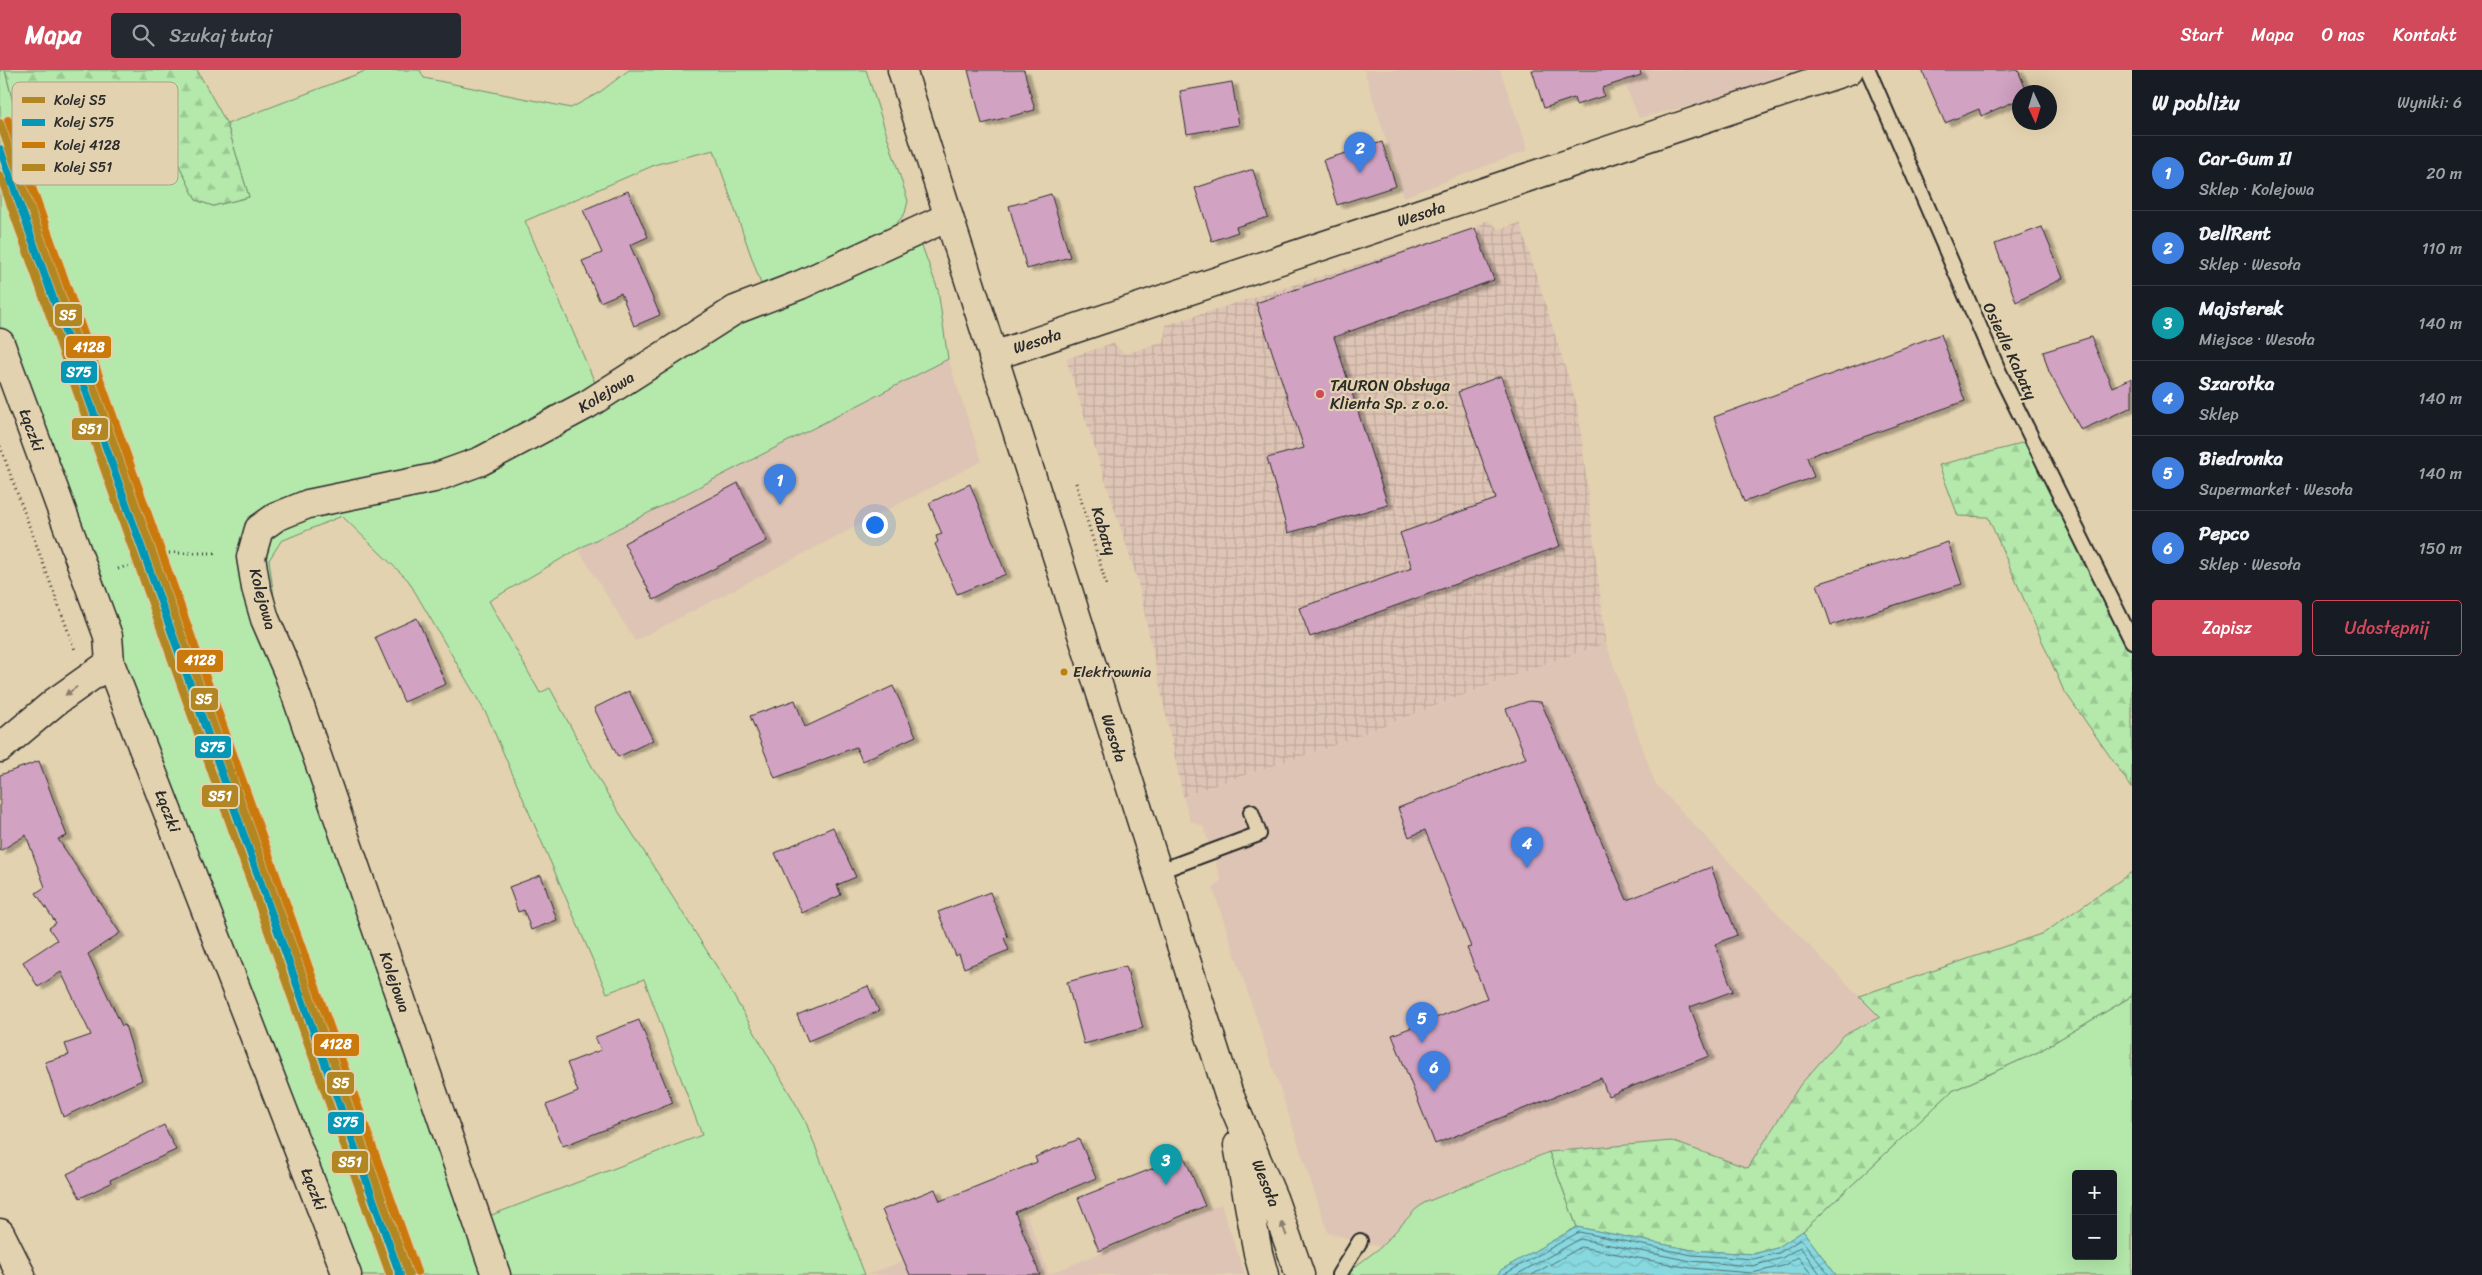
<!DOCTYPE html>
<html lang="pl">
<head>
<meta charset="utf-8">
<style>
	:root { --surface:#171b24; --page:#242831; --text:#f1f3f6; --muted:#9ea1a6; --line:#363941; --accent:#d1495b }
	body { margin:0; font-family:Sriracha,sans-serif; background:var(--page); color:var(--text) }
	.controls { position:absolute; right:15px; bottom:15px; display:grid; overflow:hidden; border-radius:5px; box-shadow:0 5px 20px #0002 }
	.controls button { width:45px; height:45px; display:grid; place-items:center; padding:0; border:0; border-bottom:1px solid var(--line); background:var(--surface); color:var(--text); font:25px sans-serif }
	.compass { position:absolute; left:2012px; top:15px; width:45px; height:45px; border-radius:50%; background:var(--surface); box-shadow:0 5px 20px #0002; rotate:176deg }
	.you { position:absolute; left:874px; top:454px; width:18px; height:18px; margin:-12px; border:4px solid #fff; border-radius:50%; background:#1a73e8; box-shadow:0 0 0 8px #1a73e833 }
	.badge { display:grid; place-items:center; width:32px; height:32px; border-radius:50%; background:var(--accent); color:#fff; font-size:16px; font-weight:700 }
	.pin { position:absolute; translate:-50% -41px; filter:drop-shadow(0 1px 2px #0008) }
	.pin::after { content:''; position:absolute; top:26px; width:18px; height:15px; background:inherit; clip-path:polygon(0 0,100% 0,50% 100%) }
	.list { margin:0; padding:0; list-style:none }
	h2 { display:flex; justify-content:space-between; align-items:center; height:65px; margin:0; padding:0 20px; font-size:21px }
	h2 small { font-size:16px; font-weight:400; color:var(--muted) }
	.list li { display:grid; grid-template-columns:32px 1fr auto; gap:15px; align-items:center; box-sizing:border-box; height:75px; padding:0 20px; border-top:1px solid var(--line) }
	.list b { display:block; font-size:19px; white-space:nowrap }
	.list p { margin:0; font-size:16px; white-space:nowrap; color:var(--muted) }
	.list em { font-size:16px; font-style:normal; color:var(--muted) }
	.actions { display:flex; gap:10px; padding:15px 20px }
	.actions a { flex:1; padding:11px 0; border:1px solid var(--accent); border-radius:5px; text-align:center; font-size:18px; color:var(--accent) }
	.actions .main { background:var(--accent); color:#fff }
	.icon { flex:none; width:28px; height:28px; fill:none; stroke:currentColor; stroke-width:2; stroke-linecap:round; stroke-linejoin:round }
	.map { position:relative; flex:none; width:2132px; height:1205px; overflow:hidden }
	header { display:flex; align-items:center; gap:30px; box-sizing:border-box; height:70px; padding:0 25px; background:var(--accent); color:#fff }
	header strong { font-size:24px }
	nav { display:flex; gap:28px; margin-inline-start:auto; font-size:18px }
	.search { width:350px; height:45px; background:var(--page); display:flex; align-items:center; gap:12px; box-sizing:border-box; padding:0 18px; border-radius:5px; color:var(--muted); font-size:19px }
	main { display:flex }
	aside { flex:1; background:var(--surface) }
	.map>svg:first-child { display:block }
	.built { fill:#dec4b5 }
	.industrial { fill:url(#industrial-grid) }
	.grass { fill:#b4e9ab; stroke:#708a6b; fill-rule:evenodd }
	.forest { fill:url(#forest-firs); stroke:#708a6b }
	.water { fill:url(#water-waves); stroke:#629397 }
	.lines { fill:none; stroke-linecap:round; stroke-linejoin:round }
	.shore { stroke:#507073; stroke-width:1 }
	.building { fill:#d1a2c2; stroke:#2b2b2b; filter:url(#shadow) }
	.service-casing { stroke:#2b2b2b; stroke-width:18 }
	.minor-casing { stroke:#2b2b2b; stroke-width:31 }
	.tertiary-casing { stroke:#2b2b2b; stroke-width:31 }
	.path { stroke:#2b2b2b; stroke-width:3; stroke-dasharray:1 4; stroke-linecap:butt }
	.service { stroke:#e3d2af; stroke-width:14 }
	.minor { stroke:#e3d2af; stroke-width:28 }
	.tertiary { stroke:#e3d2af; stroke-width:28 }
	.rail-1-casing { stroke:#e3d2af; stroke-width:11 }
	.rail-2-casing { stroke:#e3d2af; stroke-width:11 }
	.rail-3-casing { stroke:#e3d2af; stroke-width:11 }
	.rail-4-casing { stroke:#e3d2af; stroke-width:11 }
	.rail-1 { stroke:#b28723; stroke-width:8 }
	.rail-2 { stroke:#0696b6; stroke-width:8 }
	.rail-3 { stroke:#ca7a0b; stroke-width:8 }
	.rail-4 { stroke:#b28723; stroke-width:8 }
	.oneway { fill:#877e6d }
	.poi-dot { fill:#d1495b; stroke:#e3d2af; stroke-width:2 }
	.bus-dot { fill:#ba810d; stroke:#e3d2af; stroke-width:2 }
	.labels { text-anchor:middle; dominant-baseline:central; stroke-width:4.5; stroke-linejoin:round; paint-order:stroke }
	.bus-label { font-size:15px; fill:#2b2b2b; stroke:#e3d2af; text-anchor:start }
	.street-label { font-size:16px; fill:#2b2b2b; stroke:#e3d2af }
	.poi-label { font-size:16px; fill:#2b2b2b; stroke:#e3d2af; text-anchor:start }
	.key { fill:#e3d2af; stroke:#aca087; stroke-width:1 }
	.key-label { font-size:14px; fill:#2b2b2b }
	.line-badge { stroke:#e3d2af; stroke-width:2 }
	.badge-label { font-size:14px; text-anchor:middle; font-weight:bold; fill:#fff }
</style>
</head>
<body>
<header>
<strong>Mapa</strong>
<div class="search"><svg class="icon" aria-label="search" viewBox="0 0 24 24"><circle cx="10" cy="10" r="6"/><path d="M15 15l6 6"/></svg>Szukaj tutaj</div>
<nav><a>Start</a><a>Mapa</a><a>O nas</a><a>Kontakt</a></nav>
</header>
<main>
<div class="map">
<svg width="2132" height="1205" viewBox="0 0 2132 1205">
	<defs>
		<pattern id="industrial-grid" width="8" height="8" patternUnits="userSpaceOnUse" patternTransform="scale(1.25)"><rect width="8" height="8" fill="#dec4b5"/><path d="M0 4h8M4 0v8" fill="none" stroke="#bfa99c"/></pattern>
		<pattern id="forest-firs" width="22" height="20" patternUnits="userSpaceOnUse" patternTransform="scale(1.25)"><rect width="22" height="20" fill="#b4e9ab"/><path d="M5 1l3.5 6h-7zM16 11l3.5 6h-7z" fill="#9bc893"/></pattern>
		<pattern id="water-waves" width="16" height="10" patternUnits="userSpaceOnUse" patternTransform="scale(1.25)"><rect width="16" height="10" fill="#87d8df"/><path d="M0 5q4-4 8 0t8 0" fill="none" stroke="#75bac0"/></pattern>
		<filter id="shadow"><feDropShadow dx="5.5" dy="3" stdDeviation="1" flood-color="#0004"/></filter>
	</defs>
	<rect width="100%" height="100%" fill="#e3d2af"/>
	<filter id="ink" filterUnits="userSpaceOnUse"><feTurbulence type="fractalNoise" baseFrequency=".02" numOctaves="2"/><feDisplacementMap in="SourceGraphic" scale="10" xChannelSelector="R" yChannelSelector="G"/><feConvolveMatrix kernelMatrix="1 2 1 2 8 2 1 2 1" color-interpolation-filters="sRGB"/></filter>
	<g filter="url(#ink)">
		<path class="built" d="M 1364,0 L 1500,0 L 1528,80 L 1404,127 Z
			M 1619,0 L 1841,0 L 1639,48 Z
			M 948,289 L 982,391 L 635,571 L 578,479 Z
			M 1606,573 L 1655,713 L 1784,850 L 1880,947 L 1844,965 L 1800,1015 L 1748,1099 L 1671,1071 L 1549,1082 L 1450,1121 L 1415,1140 L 1381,1177 L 1328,1163 L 1213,819 L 1221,810 L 1212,782 L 1203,756 L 1190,751 L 1183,726 L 1329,677 L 1533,598 Z
			M 1221,1134 L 1245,1205 L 866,1205 L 1027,1145 L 1049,1204 Z"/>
		<path class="industrial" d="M 1487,150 L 1499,159 L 1520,153 L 1578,338 L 1606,573 L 1533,598 L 1329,677 L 1183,726 L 1138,512 L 1066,289 L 1113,273 L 1125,284 L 1164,272 L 1166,255 L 1475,158 Z"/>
		<path class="grass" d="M 0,0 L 5,0 L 14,36 L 65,39 L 106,28 L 147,29 L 164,52 L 179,95 L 196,130 L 213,136 L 249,127 L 227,54 L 368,0 L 420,0 L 424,8 L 571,38 L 600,22 L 629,0 L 866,0 L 908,131 L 905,143 L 894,157 L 762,217 L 714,80 L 657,94 L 525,151 L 596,315 L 735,240 L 917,162 L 938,220 L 948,289 L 578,479 L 489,531 L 540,623 L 550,618 L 603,717 L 717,897 L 805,1050 L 865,1205 L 347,1205 L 0,281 ZM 342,446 L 408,510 L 487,645 L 607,923 L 644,909 L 702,1065 L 489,1146 L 275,534 L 269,490 L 281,471 Z
			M 2132,926 L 2132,1205 L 1836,1205 L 1803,1161 L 1952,1021 L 2038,982 ZM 2076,1104 L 2113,1104 L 2113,1186 L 2076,1186 Z
			M 1549,1082 L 1577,1157 L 1501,1200 L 1497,1205 L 1344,1205 L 1381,1177 L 1415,1140 L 1424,1133 Z"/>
		<path class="forest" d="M 5,0 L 197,0 L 227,54 L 249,127 L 213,136 L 196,130 L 179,95 L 164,52 L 147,30 L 106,28 L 65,39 L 14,36 Z
			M 2032,368 L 2132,571 L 2132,718 L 2063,619 L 1988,447 L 1958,446 L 1939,395 L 2013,376 Z
			M 2132,802 L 2132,926 L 2038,982 L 1952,1021 L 1803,1161 L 1777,1178 L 1753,1184 L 1692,1180 L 1577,1157 L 1549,1082 L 1671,1071 L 1748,1098 L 1800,1015 L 1844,965 L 1880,947 L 1859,926 L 2044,863 Z"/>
		<path class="water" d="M 1577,1157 L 1692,1180 L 1753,1184 L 1777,1178 L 1803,1161 L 1836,1205 L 1497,1205 L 1501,1200 Z"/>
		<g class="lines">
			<path class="shore" d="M 1503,1205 L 1579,1162 L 1692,1185 L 1753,1189 L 1779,1183 L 1801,1169 L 1829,1205
				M 1516,1205 L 1580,1169 L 1691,1191 L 1752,1196 L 1782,1188 L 1800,1177 L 1821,1205
				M 1532,1205 L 1581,1177 L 1690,1198 L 1752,1203 L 1783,1196 L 1798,1187 L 1812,1205"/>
		</g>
		<path class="building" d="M 968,0 L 1024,0 L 1035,40 L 982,54 Z
			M 1532,0 L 1640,0 L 1641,5 L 1602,18 L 1604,26 L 1576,35 L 1574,28 L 1544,38 Z
			M 1922,0 L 2018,0 L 2027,22 L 2020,22 L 2020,29 L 1981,46 L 1979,39 L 1945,53 Z
			M 1232,12 L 1239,55 L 1187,64 L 1180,21 Z
			M 1382,72 L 1396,116 L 1337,135 L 1323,90 Z
			M 1250,100 L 1253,100 L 1268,147 L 1236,157 L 1238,162 L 1212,171 L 1195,118 Z
			M 628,121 L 648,167 L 630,175 L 660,245 L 634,256 L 621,223 L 600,232 L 582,191 L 602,183 L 583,140 Z
			M 1051,124 L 1070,187 L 1027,199 L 1009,136 Z
			M 2042,157 L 2063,208 L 2016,232 L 1995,174 Z
			M 1475,158 L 1494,210 L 1334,267 L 1388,435 L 1288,463 L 1267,388 L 1304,378 L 1256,233 Z
			M 1941,264 L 1965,331 L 1807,387 L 1814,407 L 1744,432 L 1714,347 Z
			M 2091,267 L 2112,317 L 2132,308 L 2132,337 L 2081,360 L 2049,302 L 2043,282 Z
			M 1501,306 L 1560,476 L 1310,567 L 1299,538 L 1412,498 L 1400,463 L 1496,429 L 1458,322 Z
			M 738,413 L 767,471 L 654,530 L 624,473 Z
			M 970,414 L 1006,504 L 957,524 L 935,474 L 938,472 L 936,466 L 942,464 L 929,433 Z
			M 1948,472 L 1962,514 L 1831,555 L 1817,514 Z
			M 417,548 L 446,614 L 404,632 L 375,567 Z
			M 893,616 L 916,666 L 862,691 L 856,677 L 775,708 L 750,646 L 795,630 L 805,657 Z
			M 629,621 L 653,670 L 618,687 L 594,638 Z
			M 1529,631 L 1541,632 L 1627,830 L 1711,797 L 1737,865 L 1715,874 L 1733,921 L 1690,937 L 1709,986 L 1608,1026 L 1601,1008 L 1435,1074 L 1392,965 L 1487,928 L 1467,878 L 1471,877 L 1425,760 L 1409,767 L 1398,738 L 1526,688 L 1506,639 Z
			M 39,691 L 67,766 L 58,769 L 120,863 L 88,884 L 122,956 L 125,955 L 142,1010 L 63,1047 L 45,992 L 69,985 L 65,974 L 91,965 L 61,902 L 38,917 L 23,892 L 57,870 L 49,858 L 56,853 L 36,823 L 45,817 L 26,765 L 0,781 L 0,705 Z
			M 833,757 L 856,807 L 837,815 L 841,825 L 802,843 L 775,783 Z
			M 541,805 L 557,850 L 531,860 L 524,840 L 518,842 L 509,817 Z
			M 990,822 L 1008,867 L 1004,868 L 1009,880 L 964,898 L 959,884 L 956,886 L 938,842 Z
			M 1126,896 L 1143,958 L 1084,974 L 1067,912 Z
			M 868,916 L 879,941 L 808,971 L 797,945 Z
			M 639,950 L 673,1033 L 563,1076 L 546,1035 L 578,1022 L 567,993 L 601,980 L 595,967 Z
			M 164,1055 L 176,1080 L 110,1110 L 111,1113 L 80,1128 L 67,1104 Z
			M 1079,1069 L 1096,1108 L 1015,1142 L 1040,1205 L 910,1205 L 882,1140 L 935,1119 L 940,1131 L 1037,1092 L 1035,1087 Z
			M 1184,1086 L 1205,1136 L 1099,1181 L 1078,1128 Z"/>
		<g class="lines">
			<defs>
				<path id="service" d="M 1868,0 L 1999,302 L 2132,571
					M 1157,802 L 1259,764 L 1251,742
					M 1339,1205 L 1360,1171"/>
				<path id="minor" d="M 0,273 L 108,566 L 110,593 L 347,1205
					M 993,286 L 1849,0
					M 0,678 L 55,632 L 110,593
					M 0,1163 L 21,1205
					M 496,1205 L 288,602 L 265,549 L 256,518 L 251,487 L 259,459 L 276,447 L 308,434 L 434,408 L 481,391 L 588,334 L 735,240 L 800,215 L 948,147"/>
				<path id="tertiary" d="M 902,0 L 1228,1022 L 1273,1128 L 1300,1205
					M 1238,1075 L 1258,1183 L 1264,1205"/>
			</defs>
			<use href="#service" class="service-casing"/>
			<use href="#minor" class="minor-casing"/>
			<use href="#tertiary" class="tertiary-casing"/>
			<path class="path" d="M 0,376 L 75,580
				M 1076,413 L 1107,517
				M 169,483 L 218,483
				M 118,499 L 139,492"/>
			<use href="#service" class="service"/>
			<use href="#minor" class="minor"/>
			<use href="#tertiary" class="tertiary"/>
			<defs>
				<path id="rail-1" d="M 0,53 L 409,1205"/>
				<path id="rail-2" d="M 0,79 L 400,1205"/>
				<path id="rail-3" d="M 8,50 L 417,1202"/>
				<path id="rail-4" d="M 0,105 L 390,1205"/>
			</defs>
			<use href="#rail-1" class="rail-1-casing"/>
			<use href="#rail-2" class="rail-2-casing"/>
			<use href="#rail-3" class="rail-3-casing"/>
			<use href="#rail-4" class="rail-4-casing"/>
			<use href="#rail-1" class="rail-1"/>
			<use href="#rail-2" class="rail-2"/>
			<use href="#rail-3" class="rail-3"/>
			<use href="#rail-4" class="rail-4"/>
		</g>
		<defs><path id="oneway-solid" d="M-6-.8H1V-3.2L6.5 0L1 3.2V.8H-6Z" transform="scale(1.25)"/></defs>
		<g class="oneway">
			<use href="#oneway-solid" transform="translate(71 621) rotate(145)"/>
			<use href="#oneway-solid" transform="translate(1284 1159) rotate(-110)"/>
		</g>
	</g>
	<circle class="poi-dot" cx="1320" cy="324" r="5"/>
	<circle class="bus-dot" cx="1064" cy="602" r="4.5"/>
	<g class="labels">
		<g class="bus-label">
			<text x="1073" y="602">Elektrownia</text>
		</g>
		<g class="street-label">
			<text transform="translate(1421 144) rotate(-18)">Wesoła</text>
			<text transform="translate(1037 271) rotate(-18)">Wesoła</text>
			<text transform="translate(2010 281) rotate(65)">Osiedle Kabaty</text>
			<text transform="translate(606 322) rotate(-32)">Kolejowa</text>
			<text transform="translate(32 360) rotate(70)">Łączki</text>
			<text transform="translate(1104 461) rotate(73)">Kabaty</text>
			<text transform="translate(263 529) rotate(75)">Kolejowa</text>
			<text transform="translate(1114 668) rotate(72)">Wesoła</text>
			<text transform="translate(168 741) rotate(69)">Łączki</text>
			<text transform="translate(395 912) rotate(71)">Kolejowa</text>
			<text transform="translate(1266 1113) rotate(68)">Wesoła</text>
			<text transform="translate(314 1119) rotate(69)">Łączki</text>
		</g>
		<g class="poi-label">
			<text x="1330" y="315">TAURON Obsługa<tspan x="1330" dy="18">Klienta Sp. z o.o.</tspan></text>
		</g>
	</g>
	<rect x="12" y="12" width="166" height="103" rx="8" class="key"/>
	<rect x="22" y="27" width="23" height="6" fill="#b28723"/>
	<rect x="22" y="49" width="23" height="7" fill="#0696b6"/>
	<rect x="22" y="72" width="23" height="6" fill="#ca7a0b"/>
	<rect x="22" y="94" width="23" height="7" fill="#b28723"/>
	<g class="key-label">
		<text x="54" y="35">Kolej S5</text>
		<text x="54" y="57">Kolej S75</text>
		<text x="54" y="80">Kolej 4128</text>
		<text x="54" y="102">Kolej S51</text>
	</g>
	<g class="line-badge">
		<rect x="54" y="233" width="29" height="24" rx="5" fill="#b28723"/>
		<rect x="65" y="265" width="47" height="24" rx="5" fill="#ca7a0b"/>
		<rect x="60" y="290" width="38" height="24" rx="5" fill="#0696b6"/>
		<rect x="71" y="347" width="38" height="24" rx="5" fill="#b28723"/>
		<rect x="176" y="579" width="48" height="24" rx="5" fill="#ca7a0b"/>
		<rect x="190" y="617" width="29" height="24" rx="5" fill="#b28723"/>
		<rect x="194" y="665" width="38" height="24" rx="5" fill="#0696b6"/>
		<rect x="201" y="714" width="38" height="24" rx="5" fill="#b28723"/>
		<rect x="313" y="963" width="47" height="24" rx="5" fill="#ca7a0b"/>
		<rect x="326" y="1001" width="29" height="24" rx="5" fill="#b28723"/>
		<rect x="327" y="1041" width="38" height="24" rx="5" fill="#0696b6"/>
		<rect x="331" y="1080" width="38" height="24" rx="5" fill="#b28723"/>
	</g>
	<g class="badge-label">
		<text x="68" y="250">S5</text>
		<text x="89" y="282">4128</text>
		<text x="79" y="307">S75</text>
		<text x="90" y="364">S51</text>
		<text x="200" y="595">4128</text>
		<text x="204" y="634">S5</text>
		<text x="213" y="682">S75</text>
		<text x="220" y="731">S51</text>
		<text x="336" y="979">4128</text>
		<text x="341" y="1018">S5</text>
		<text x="346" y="1057">S75</text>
		<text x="350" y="1097">S51</text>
	</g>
</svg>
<div class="controls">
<button>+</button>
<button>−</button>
</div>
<svg class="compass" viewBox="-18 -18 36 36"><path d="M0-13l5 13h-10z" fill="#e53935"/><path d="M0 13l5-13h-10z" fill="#9ea1a6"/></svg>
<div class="you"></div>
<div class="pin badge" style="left:780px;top:435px;background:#3f7fe0">1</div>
<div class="pin badge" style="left:1360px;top:103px;background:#3f7fe0">2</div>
<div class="pin badge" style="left:1166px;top:1115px;background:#0f9aa8">3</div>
<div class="pin badge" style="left:1527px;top:798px;background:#3f7fe0">4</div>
<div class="pin badge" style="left:1422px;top:973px;background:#3f7fe0">5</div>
<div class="pin badge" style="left:1434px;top:1022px;background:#3f7fe0">6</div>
</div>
<aside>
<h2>W pobliżu<small>Wyniki: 6</small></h2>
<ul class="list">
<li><span class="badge" style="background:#3f7fe0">1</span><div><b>Car-Gum II</b><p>Sklep · Kolejowa</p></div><em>20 m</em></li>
<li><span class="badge" style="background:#3f7fe0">2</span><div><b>DellRent</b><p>Sklep · Wesoła</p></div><em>110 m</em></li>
<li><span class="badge" style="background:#0f9aa8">3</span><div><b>Majsterek</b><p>Miejsce · Wesoła</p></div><em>140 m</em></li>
<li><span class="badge" style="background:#3f7fe0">4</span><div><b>Szarotka</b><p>Sklep</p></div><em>140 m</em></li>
<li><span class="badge" style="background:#3f7fe0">5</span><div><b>Biedronka</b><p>Supermarket · Wesoła</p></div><em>140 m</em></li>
<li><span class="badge" style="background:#3f7fe0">6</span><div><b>Pepco</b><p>Sklep · Wesoła</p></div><em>150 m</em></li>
</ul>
<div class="actions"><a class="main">Zapisz</a><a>Udostępnij</a></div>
</aside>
</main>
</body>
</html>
